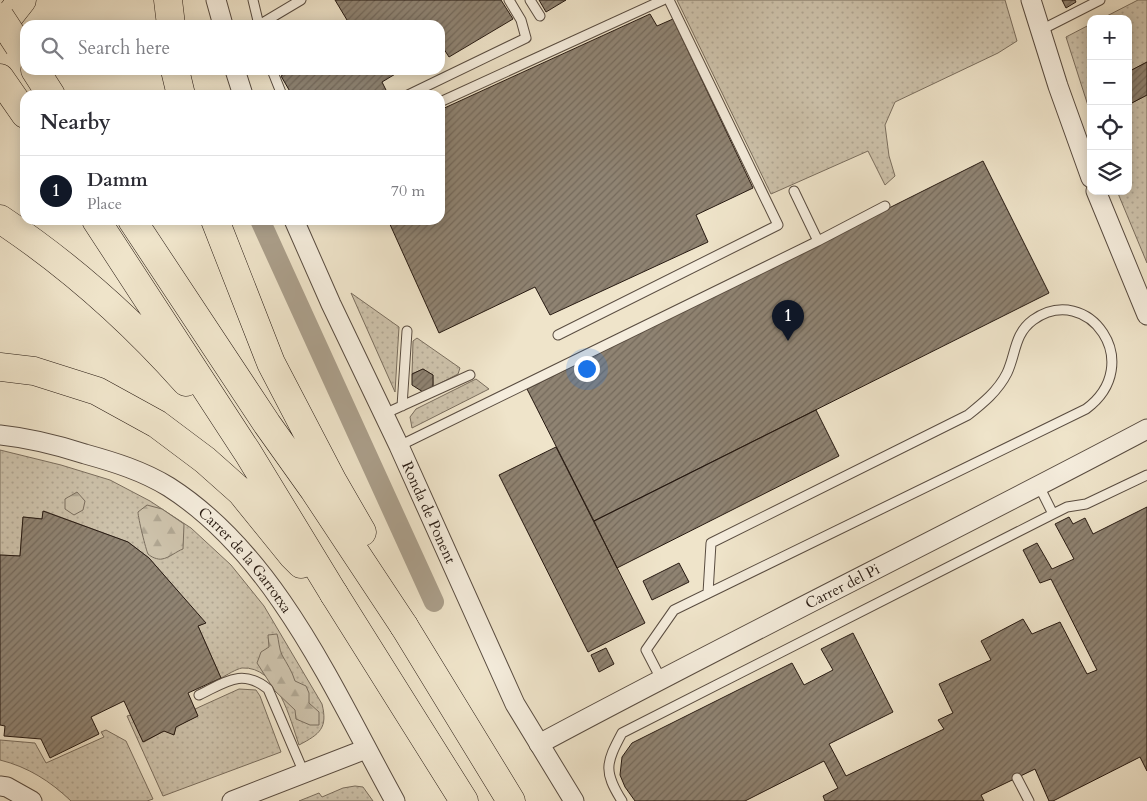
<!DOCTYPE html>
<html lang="en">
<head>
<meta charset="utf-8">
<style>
	:root { --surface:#fff; --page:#f7f7f7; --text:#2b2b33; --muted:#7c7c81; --line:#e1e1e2; --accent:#111827 }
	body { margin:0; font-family:Cardo,serif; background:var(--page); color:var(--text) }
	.controls { position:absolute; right:15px; top:15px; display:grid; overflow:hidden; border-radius:10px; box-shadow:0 2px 12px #0003 }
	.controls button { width:45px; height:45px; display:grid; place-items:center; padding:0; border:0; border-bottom:1px solid var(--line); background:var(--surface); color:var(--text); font:25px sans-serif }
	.you { position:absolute; left:586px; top:368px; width:18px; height:18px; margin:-12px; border:4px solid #fff; border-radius:50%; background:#1a73e8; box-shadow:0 0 0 8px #1a73e833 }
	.badge { display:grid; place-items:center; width:32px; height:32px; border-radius:50%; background:var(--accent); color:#fff; font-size:16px; font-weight:700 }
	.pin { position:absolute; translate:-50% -41px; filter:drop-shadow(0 1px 2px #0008) }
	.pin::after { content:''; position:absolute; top:26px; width:18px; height:15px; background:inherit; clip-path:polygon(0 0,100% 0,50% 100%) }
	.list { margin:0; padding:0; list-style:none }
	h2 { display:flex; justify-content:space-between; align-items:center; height:65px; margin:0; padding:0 20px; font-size:21px }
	h2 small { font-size:16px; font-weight:400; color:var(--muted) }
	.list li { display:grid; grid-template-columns:32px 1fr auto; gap:15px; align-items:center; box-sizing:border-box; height:70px; padding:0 20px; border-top:1px solid var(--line) }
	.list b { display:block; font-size:19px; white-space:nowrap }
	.list p { margin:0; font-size:16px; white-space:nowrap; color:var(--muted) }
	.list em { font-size:16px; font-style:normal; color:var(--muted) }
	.icon { flex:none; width:28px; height:28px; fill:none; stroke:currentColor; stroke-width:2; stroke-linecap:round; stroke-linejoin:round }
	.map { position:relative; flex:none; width:1147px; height:801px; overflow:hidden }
	.search { position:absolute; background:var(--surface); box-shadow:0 2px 12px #0003; left:20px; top:20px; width:425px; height:55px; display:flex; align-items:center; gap:12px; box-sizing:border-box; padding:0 18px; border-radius:15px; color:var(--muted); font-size:19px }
	.panel { position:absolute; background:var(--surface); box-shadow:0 2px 12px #0003; left:20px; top:90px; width:425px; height:135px; border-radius:15px }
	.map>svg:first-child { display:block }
	.grass { fill:url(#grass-dots); stroke:#7a6e5e }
	.forest { fill:url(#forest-firs); stroke:#7a6e5e }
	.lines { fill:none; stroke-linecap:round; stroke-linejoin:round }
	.canal { stroke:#ab9f8b; stroke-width:20 }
	.building { fill:url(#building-hatch); stroke:#271a12 }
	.service-casing { stroke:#594c40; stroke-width:11 }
	.minor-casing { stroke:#594c40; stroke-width:21 }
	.trunk-casing { stroke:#271a12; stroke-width:29 }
	.motorway-casing { stroke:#271a12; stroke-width:29 }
	.service { stroke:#f5eddd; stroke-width:9 }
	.minor { stroke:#f5eddd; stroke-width:19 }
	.trunk { stroke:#efe4ca; stroke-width:28 }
	.motorway { stroke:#efe4ca; stroke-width:28 }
	.motorway-bridge-casing { stroke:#271a12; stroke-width:29; stroke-linecap:butt }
	.motorway-bridge { stroke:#efe4ca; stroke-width:28 }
	.labels { text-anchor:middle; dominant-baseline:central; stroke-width:4; stroke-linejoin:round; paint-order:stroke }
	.street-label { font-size:15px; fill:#271a12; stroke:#f5eddd }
</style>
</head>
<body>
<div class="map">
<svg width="1147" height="801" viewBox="0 0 1147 801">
	<defs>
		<pattern id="grass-dots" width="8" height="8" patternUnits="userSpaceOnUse" patternTransform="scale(1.25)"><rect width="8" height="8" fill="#cdc2ab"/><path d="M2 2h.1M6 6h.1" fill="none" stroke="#b0a692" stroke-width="1.8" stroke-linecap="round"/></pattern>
		<pattern id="forest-firs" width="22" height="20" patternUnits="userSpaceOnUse" patternTransform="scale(1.25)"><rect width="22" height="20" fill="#cdc2ab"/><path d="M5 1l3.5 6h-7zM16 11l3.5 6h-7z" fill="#b0a692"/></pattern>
		<pattern id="building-hatch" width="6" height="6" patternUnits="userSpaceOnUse" patternTransform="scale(1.25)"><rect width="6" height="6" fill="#8f8372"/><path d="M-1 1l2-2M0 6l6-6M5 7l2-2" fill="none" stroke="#756a5c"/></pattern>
	</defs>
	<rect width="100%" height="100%" fill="#efe4ca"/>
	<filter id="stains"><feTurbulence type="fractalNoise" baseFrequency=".004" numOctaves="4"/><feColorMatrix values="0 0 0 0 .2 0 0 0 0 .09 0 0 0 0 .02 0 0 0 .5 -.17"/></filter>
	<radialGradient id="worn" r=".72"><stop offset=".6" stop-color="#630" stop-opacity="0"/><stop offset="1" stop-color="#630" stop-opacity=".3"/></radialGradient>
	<path class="grass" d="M 677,0 L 1005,0 L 1017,41 L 998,53 L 895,102 L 885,125 L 889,156 L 895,176 L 885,185 L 868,151 L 771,194 Z
		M 1138,0 L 1147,0 L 1147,62 L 1128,72 L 1128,19 L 1101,19 Z
		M 1091,24 L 1091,115 L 1066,37 Z
		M 1147,95 L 1147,263 L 1117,191 L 1128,191 L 1128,105 Z
		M 351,293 L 399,327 L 395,392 Z
		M 417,338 L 460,368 L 458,374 L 433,387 L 433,375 L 423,369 L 412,374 L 413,341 Z
		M 476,379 L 489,389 L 412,428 L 410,417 L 416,409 Z
		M 0,450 L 61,465 L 110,480 L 150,501 L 191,528 L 231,565 L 264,606 L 322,704 C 328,728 320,734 299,745 C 290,719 278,666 242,668 C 236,669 227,675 221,678 L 198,626 L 205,623 L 149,558 L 128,542 L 44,511 L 42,519 L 23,517 L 20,556 L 0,555 Z
		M 239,689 L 256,690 L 260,696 L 281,752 L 163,796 L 127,716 L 131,715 L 144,742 L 164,731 L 174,734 L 176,727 L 197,716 L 195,709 Z
		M 106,730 L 126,741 L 153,799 L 147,801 L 71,801 C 50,781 28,767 0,760 L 0,740 L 35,743 L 46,763 L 104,737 L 101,732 Z
		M 355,786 L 363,787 L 373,801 L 299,801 L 319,793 L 322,797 L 343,788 Z"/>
	<path class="forest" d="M 77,492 L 85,501 L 83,510 L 74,515 L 65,509 L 65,499 Z
		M 147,505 L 162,509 L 184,524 L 183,549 C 177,551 169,558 162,559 C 158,560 151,557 148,554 C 146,550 138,518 138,512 Z
		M 277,634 C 279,641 279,649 282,655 C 287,664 292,671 295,681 L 306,686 L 309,693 L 309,703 L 319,712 L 319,725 L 310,725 L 296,719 L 295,710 L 275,691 L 257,663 L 261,652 L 269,647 L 268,635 Z"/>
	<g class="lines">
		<path class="canal" d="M 260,220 L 434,602"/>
	</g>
	<path class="building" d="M 335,0 L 501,0 L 513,19 L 449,57 L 442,46 L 440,47 L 440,25 L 350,25 Z
		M 539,0 L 566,0 L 546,12 Z
		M 1062,0 L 1075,0 L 1076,2 L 1066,8 Z
		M 650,14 L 657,26 L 673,19 L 753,188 L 696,215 L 708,242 L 550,315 L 535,287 L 439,333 L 388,220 L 440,220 L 440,110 Z
		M 1147,62 L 1147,95 L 1128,105 L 1128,72 Z
		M 291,70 L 402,70 L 382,82 L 386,90 L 378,95 L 292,95 L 281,76 Z
		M 983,161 L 1049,293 L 594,521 L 527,389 Z
		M 423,369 L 433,375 L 433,387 L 423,392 L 412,385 L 412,374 Z
		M 816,410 L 839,456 L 617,568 L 594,521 Z
		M 556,447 L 645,623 L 588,652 L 499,475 Z
		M 1147,507 L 1147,771 L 1140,757 L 1053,801 L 1049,801 L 1035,769 L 981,795 L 984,801 L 825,801 L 823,796 L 838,788 L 824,761 L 745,801 L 635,801 L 625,787 L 620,775 L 622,757 L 632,743 L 792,663 L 804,685 L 833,670 L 821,649 L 853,633 L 893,712 L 829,744 L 846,776 L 944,729 L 938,720 L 953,713 L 939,684 L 991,660 L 981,641 L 1023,619 L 1032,634 L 1060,622 L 1087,674 L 1097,670 L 1051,579 L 1040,583 L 1023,550 L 1037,543 L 1052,569 L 1074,559 L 1055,524 L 1069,517 L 1073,524 L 1085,518 L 1093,534 Z
		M 43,511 L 128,542 L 149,558 L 206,623 L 198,626 L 221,678 L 188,693 L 198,716 L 176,727 L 174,735 L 164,731 L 143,742 L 124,701 L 91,717 L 99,734 L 50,758 L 41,739 L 4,736 L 5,726 L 0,725 L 0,555 L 20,556 L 23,517 L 42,519 Z
		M 679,563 L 689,582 L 652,600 L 643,581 Z
		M 606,648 L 614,664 L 599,672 L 591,655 Z"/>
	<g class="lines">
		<defs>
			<path id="service" d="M 253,0 L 259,25
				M 530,0 L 540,16
				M 259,25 L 301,0
				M 1041,30 L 1100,0
				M 272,70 L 282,95
				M 408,95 L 526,38 L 521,20 L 509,0
				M 440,102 L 663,0
				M 794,191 L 818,241
				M 558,335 L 778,225 L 669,0
				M 402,406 L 407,331
				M 384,414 L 470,375
				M 399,446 L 818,241 L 885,206
				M 1039,486 L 1053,514
				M 661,679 L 646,650 L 674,610 L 1086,409 C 1147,364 1088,281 1033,320 C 1014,334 1016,354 1007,373 C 998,391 983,403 968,415 L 711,543 L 708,593
				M 199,695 C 226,682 242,668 268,689 L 304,773
				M 1017,778 L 1029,801
				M 622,801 C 603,771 606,763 622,733 L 1053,514 L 1067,507 L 1086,504 L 1147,475"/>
			<g id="minor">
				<path d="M 216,0 L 223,25"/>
				<path d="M 1031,0 L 1058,86 L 1091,178"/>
				<path d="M 235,70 L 243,95"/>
				<path d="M 1096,191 L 1147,315"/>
				<path id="s1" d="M 294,220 L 331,304 L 399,446 L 515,704 L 574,801"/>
				<path id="s2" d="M 0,435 C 29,438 57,445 85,454 C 114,462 143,471 169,487 C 277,556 335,693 395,801"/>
				<path id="s3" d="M 539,744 C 740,636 945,536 1147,429"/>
				<path d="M 0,786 L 7,787 L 32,801"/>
				<path d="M 232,801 L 366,749"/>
			</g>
			<path id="trunk" d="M 334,594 L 464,801
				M 404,626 L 511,801"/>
			<path id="motorway" d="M 168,0 L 171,25
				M 0,28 L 22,0
				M 35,70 L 51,95
				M 175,70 L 181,95
				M 0,78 L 25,114
				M 0,219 C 69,265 131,320 186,382
				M 96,220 L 248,453 L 334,594
				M 132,220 L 267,424 L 314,490 L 404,626
				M 215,220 L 271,363 L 332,480 L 362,532
				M 0,367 L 34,371 L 97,391 L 157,424 L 205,460 L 241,492 L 292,555 L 301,564"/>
		</defs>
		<use href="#service" class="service-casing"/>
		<use href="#minor" class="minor-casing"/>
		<use href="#trunk" class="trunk-casing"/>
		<use href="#motorway" class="motorway-casing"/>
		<use href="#service" class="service"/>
		<use href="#minor" class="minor"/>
		<use href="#trunk" class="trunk"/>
		<use href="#motorway" class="motorway"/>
		<defs>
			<path id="motorway-bridge" d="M 0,17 L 19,46"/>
		</defs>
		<use href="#motorway-bridge" class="motorway-bridge-casing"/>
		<use href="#motorway-bridge" class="motorway-bridge"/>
	</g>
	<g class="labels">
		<g class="street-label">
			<text stroke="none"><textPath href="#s1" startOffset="322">Ronda de Ponent</textPath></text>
			<text stroke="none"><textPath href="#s2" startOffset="284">Carrer de la Garrotxa</textPath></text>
			<text stroke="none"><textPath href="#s3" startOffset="342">Carrer del Pi</textPath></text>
		</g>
	</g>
	<rect width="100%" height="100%" filter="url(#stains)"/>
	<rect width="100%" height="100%" fill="url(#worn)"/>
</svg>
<div class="controls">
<button>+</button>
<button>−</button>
<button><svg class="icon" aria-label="locate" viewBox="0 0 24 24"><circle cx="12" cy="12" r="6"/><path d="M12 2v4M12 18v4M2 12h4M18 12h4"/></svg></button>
<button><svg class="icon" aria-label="layers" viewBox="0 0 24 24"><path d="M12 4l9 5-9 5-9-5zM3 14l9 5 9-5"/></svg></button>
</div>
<div class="you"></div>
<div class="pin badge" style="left:788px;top:341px">1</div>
<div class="search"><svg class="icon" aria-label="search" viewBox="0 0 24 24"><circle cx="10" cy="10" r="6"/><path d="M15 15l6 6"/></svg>Search here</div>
<section class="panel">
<h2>Nearby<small></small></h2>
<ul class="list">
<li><span class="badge">1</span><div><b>Damm</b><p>Place</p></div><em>70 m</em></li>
</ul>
</section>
</div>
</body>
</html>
